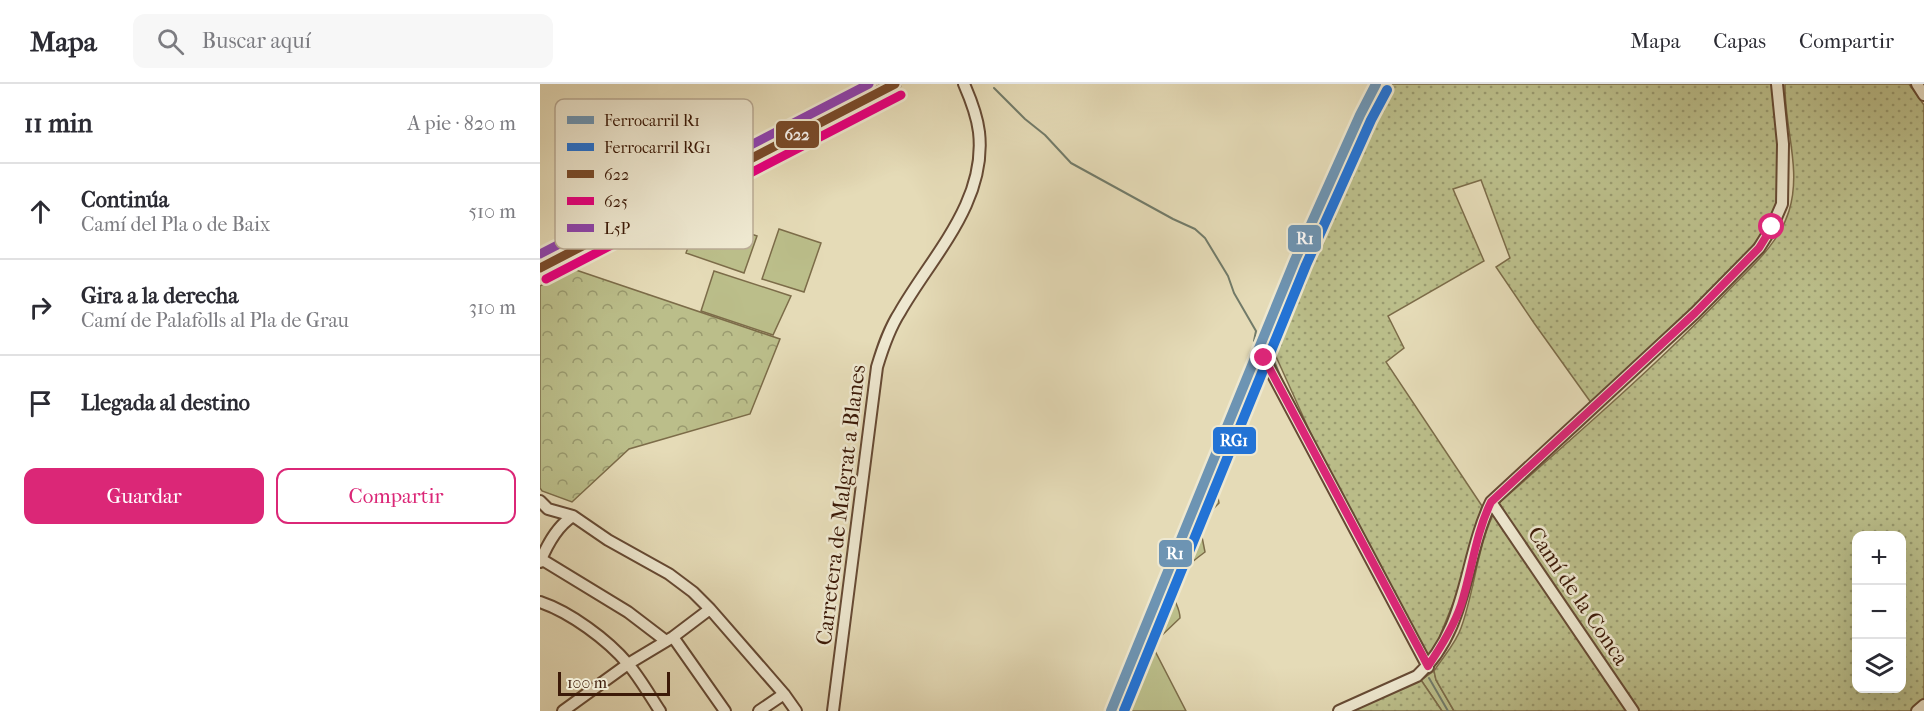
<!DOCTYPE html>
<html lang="es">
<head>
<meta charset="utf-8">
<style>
	:root { --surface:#fff; --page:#f7f7f7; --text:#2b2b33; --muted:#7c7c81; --line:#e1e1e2; --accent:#db2777 }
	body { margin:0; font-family:"IM FELL French Canon",serif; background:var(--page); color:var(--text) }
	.controls { position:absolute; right:18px; bottom:18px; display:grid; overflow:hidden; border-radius:12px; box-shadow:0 6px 24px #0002 }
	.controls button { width:54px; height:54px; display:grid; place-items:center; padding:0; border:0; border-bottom:2px solid var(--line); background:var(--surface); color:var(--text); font:30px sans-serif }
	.scale { position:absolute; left:18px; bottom:15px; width:112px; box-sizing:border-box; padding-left:6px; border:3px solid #3c1a08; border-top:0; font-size:16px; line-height:21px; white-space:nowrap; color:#3c1a08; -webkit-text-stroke:4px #eee8d0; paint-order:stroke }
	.stop { position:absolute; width:18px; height:18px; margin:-14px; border:4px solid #db2777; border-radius:50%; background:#fff }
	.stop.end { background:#db2777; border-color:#fff; box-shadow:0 2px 6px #0008 }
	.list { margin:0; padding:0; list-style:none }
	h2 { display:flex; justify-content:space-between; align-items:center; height:78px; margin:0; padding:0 24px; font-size:26px }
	h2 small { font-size:20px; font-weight:400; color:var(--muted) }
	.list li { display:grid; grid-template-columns:39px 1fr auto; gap:18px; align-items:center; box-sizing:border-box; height:96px; padding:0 24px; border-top:2px solid var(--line) }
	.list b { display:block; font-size:22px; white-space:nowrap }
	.list p { margin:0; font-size:20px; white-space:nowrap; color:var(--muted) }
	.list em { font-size:20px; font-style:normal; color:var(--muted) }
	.actions { display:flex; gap:12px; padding:18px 24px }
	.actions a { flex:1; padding:14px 0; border:2px solid var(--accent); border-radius:12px; text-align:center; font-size:21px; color:var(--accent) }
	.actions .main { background:var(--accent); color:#fff }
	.icon { flex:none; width:33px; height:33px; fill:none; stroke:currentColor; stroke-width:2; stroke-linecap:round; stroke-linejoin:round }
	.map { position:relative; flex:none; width:1384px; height:627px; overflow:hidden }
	header { display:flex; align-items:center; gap:36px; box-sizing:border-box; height:84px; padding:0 30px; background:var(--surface); border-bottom:2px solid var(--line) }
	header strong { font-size:28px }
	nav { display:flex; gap:33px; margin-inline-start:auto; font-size:21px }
	.search { width:420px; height:54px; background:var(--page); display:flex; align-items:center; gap:15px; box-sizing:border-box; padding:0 21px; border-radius:12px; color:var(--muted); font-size:22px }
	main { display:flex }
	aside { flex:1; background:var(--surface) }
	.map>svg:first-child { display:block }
	.green { fill:#bbbe8a; stroke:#7c6c49; stroke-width:1.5 }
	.forest { fill:url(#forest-crowns); stroke:#7c6c49; stroke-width:1.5 }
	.garden { fill:url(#garden-dots); stroke:#7c6c49; stroke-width:1.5; fill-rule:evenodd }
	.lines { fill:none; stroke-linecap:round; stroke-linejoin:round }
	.stream { stroke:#727b69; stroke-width:2 }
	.minor-casing { stroke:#664a34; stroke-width:14 }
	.minor { stroke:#eee8d0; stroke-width:10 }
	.bus-1-casing { stroke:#eee8d0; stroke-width:14 }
	.bus-2-casing { stroke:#eee8d0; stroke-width:14 }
	.bus-3-casing { stroke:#eee8d0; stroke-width:14 }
	.bus-1 { stroke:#7a4b2a; stroke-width:9 }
	.bus-2 { stroke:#e5007d; stroke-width:9 }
	.bus-3 { stroke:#8e44ad; stroke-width:9 }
	.rail-1-casing { stroke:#eee8d0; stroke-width:15 }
	.rail-2-casing { stroke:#eee8d0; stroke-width:15 }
	.rail-1 { stroke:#6d94b3; stroke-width:10 }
	.rail-2 { stroke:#2373d5; stroke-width:10 }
	.route { stroke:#db2777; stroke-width:8 }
	.labels { text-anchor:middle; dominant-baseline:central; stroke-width:5; stroke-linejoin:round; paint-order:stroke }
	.street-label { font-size:22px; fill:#3c1a08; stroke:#eee8d0 }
	.key { fill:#eee8d0; stroke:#b9aa94; stroke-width:1.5 }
	.key-label { font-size:16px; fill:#3c1a08 }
	.line-badge { stroke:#eee8d0; stroke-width:2 }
	.badge-label { font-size:16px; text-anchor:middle; font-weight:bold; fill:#fff }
</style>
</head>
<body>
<header>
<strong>Mapa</strong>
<div class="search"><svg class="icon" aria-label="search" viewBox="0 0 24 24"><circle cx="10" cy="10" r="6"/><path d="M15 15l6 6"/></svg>Buscar aquí</div>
<nav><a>Mapa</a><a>Capas</a><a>Compartir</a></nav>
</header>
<main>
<aside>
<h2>11 min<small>A pie · 820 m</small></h2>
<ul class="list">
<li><svg class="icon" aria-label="ahead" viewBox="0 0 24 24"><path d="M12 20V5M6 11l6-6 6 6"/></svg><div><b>Continúa</b><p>Camí del Pla o de Baix</p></div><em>510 m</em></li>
<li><svg class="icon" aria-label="right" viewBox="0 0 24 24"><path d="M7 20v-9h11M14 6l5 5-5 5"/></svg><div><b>Gira a la derecha</b><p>Camí de Palafolls al Pla de Grau</p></div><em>310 m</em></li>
<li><svg class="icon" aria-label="arrive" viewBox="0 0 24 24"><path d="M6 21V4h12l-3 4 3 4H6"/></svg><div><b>Llegada al destino</b></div></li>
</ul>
<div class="actions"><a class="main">Guardar</a><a>Compartir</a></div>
</aside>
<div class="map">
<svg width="1384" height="627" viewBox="0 0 1384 627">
	<defs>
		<pattern id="forest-crowns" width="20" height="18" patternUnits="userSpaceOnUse" patternTransform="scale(1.5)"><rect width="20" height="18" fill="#bbbe8a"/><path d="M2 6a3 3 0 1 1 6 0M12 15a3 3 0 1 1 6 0" fill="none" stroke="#999a6f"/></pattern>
		<pattern id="garden-dots" width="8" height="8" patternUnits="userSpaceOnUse" patternTransform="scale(1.5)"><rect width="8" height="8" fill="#bbbe8a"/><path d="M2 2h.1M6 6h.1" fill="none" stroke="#999a6f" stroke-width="1.8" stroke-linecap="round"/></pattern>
	</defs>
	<rect width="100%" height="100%" fill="#e5dbb7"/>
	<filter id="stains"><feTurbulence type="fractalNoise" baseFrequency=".00333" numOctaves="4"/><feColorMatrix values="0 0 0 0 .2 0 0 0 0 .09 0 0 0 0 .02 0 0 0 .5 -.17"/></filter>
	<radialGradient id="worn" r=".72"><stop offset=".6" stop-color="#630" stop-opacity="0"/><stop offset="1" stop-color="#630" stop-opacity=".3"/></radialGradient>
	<path class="green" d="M 159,132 L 217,152 L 204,189 L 146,169 Z
		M 239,145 L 281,159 L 264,208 L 222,195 Z
		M 174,187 L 251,212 L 233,251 L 161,227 Z
		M 721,276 L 726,281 L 690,364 L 676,404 L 679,419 L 670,428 L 660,443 L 665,468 C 654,476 628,496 633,511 C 635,519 640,525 640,534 L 618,555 L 613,563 L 646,627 L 575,627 Z
		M 894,587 L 896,596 L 914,627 L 902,627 L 881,596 Z"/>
	<path class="forest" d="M 30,184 L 240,255 L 210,330 L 89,365 L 32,418 L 2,407 L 0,404 L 0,202 Z"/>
	<path class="garden" d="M 840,0 L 1232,0 L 1240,75 L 1239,115 L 1228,142 L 1201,177 L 1052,320 L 994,239 L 956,183 L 970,174 L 941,96 L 913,105 L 944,177 L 848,232 L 864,264 L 846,278 L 942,422 L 922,497 L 895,564 L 887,575 L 776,361 L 729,257 L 793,99 Z
		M 1245,0 L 1369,0 L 1384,21 L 1384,627 L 914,627 L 896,596 L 894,587 C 903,573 916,559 921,544 C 936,503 937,457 959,419 C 1036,351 1115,283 1186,209 C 1210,184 1239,160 1249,127 C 1262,86 1244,42 1245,0 ZM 1316,452 L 1362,452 L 1362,604 L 1316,604 Z
		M 881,596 L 902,627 L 808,627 Z"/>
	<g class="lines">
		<path class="stream" d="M 454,4 L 485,35 L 505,51 L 531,79 L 633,135 L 655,145 L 665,154 L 688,192 L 694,209 L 716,247 L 714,257
			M 729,265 L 744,301
			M 889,594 L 908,627"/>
		<defs>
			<path id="minor" d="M 1377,0 L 1384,11
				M 0,184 L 355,0
				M 724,274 L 888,583
				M 0,417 L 8,425 L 33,432 L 68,456 L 129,490 L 153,508 L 170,525 L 244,610 L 256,627
				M 951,418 L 1093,627
				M 1,475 L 88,528 L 126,557
				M 0,478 C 7,461 17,442 33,432
				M 0,518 C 30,528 68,556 88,580 C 100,594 110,612 120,627
				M 133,553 L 185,627
				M 23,627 L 88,580 L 133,553 L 170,525
				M 219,627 L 244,610
				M 293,627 L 337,283 C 343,263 349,245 360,228 C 392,172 447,118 439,48 C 437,31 431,16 424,0
				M 799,627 L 877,592 C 928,546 923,476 951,418 L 1155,229 L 1219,164 L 1232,143 L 1242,120 L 1243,60 L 1237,0
				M 1377,627 L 1384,621"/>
		</defs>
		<use href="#minor" class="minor-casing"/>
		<use href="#minor" class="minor"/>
		<defs>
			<path id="bus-1" d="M 0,184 L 355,0"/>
			<path id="bus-2" d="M 6,195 L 361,11"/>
			<path id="bus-3" d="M 0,170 L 329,0"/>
		</defs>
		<use href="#bus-1" class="bus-1-casing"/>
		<use href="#bus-2" class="bus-2-casing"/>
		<use href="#bus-3" class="bus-3-casing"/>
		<use href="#bus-1" class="bus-1"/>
		<use href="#bus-2" class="bus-2"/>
		<use href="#bus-3" class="bus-3"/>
		<defs>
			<path id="rail-1" d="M 571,627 L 755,176 L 820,31 L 836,0"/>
			<path id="rail-2" d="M 584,627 L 766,181 L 831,36 L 847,6"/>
		</defs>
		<use href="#rail-1" class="rail-1-casing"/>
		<use href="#rail-2" class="rail-2-casing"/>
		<use href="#rail-1" class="rail-1"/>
		<use href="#rail-2" class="rail-2"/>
	</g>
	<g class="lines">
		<path class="route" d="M 724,274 L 888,582 C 901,563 913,544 921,521 C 932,487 935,451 951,418 L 1155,229 L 1219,164 L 1232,143"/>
	</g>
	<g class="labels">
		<g class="street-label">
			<text transform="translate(301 421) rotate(-83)">Carretera de Malgrat a Blanes</text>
			<text transform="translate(1038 512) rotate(56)">Camí de la Conca</text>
		</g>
	</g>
	<rect x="15" y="15" width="198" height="150" rx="9" class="key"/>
	<rect x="27" y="32" width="27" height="8" fill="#6d94b3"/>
	<rect x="27" y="59" width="27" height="8" fill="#2373d5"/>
	<rect x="27" y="86" width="27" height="8" fill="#7a4b2a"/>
	<rect x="27" y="113" width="27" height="8" fill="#e5007d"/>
	<rect x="27" y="140" width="27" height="8" fill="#8e44ad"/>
	<g class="key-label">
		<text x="64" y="42">Ferrocarril R1</text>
		<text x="64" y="69">Ferrocarril RG1</text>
		<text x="64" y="96">622</text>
		<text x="64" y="123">625</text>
		<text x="64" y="150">L5P</text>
	</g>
	<g class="line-badge">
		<rect x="235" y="36" width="45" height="29" rx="6" fill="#7a4b2a"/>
		<rect x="747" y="140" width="35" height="29" rx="6" fill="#6d94b3"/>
		<rect x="672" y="342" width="45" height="29" rx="6" fill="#2373d5"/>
		<rect x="618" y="455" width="35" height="29" rx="6" fill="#6d94b3"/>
	</g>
	<g class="badge-label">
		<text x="257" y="56">622</text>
		<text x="765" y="160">R1</text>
		<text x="694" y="362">RG1</text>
		<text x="635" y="475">R1</text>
	</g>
	<rect width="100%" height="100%" filter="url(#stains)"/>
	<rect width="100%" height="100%" fill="url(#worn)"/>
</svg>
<div class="controls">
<button>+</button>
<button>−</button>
<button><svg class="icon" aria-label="layers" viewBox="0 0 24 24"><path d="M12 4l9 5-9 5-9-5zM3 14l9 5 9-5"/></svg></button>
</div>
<div class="scale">100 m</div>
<div class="stop" style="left:1232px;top:143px"></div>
<div class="stop end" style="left:724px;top:274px"></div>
</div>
</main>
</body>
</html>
